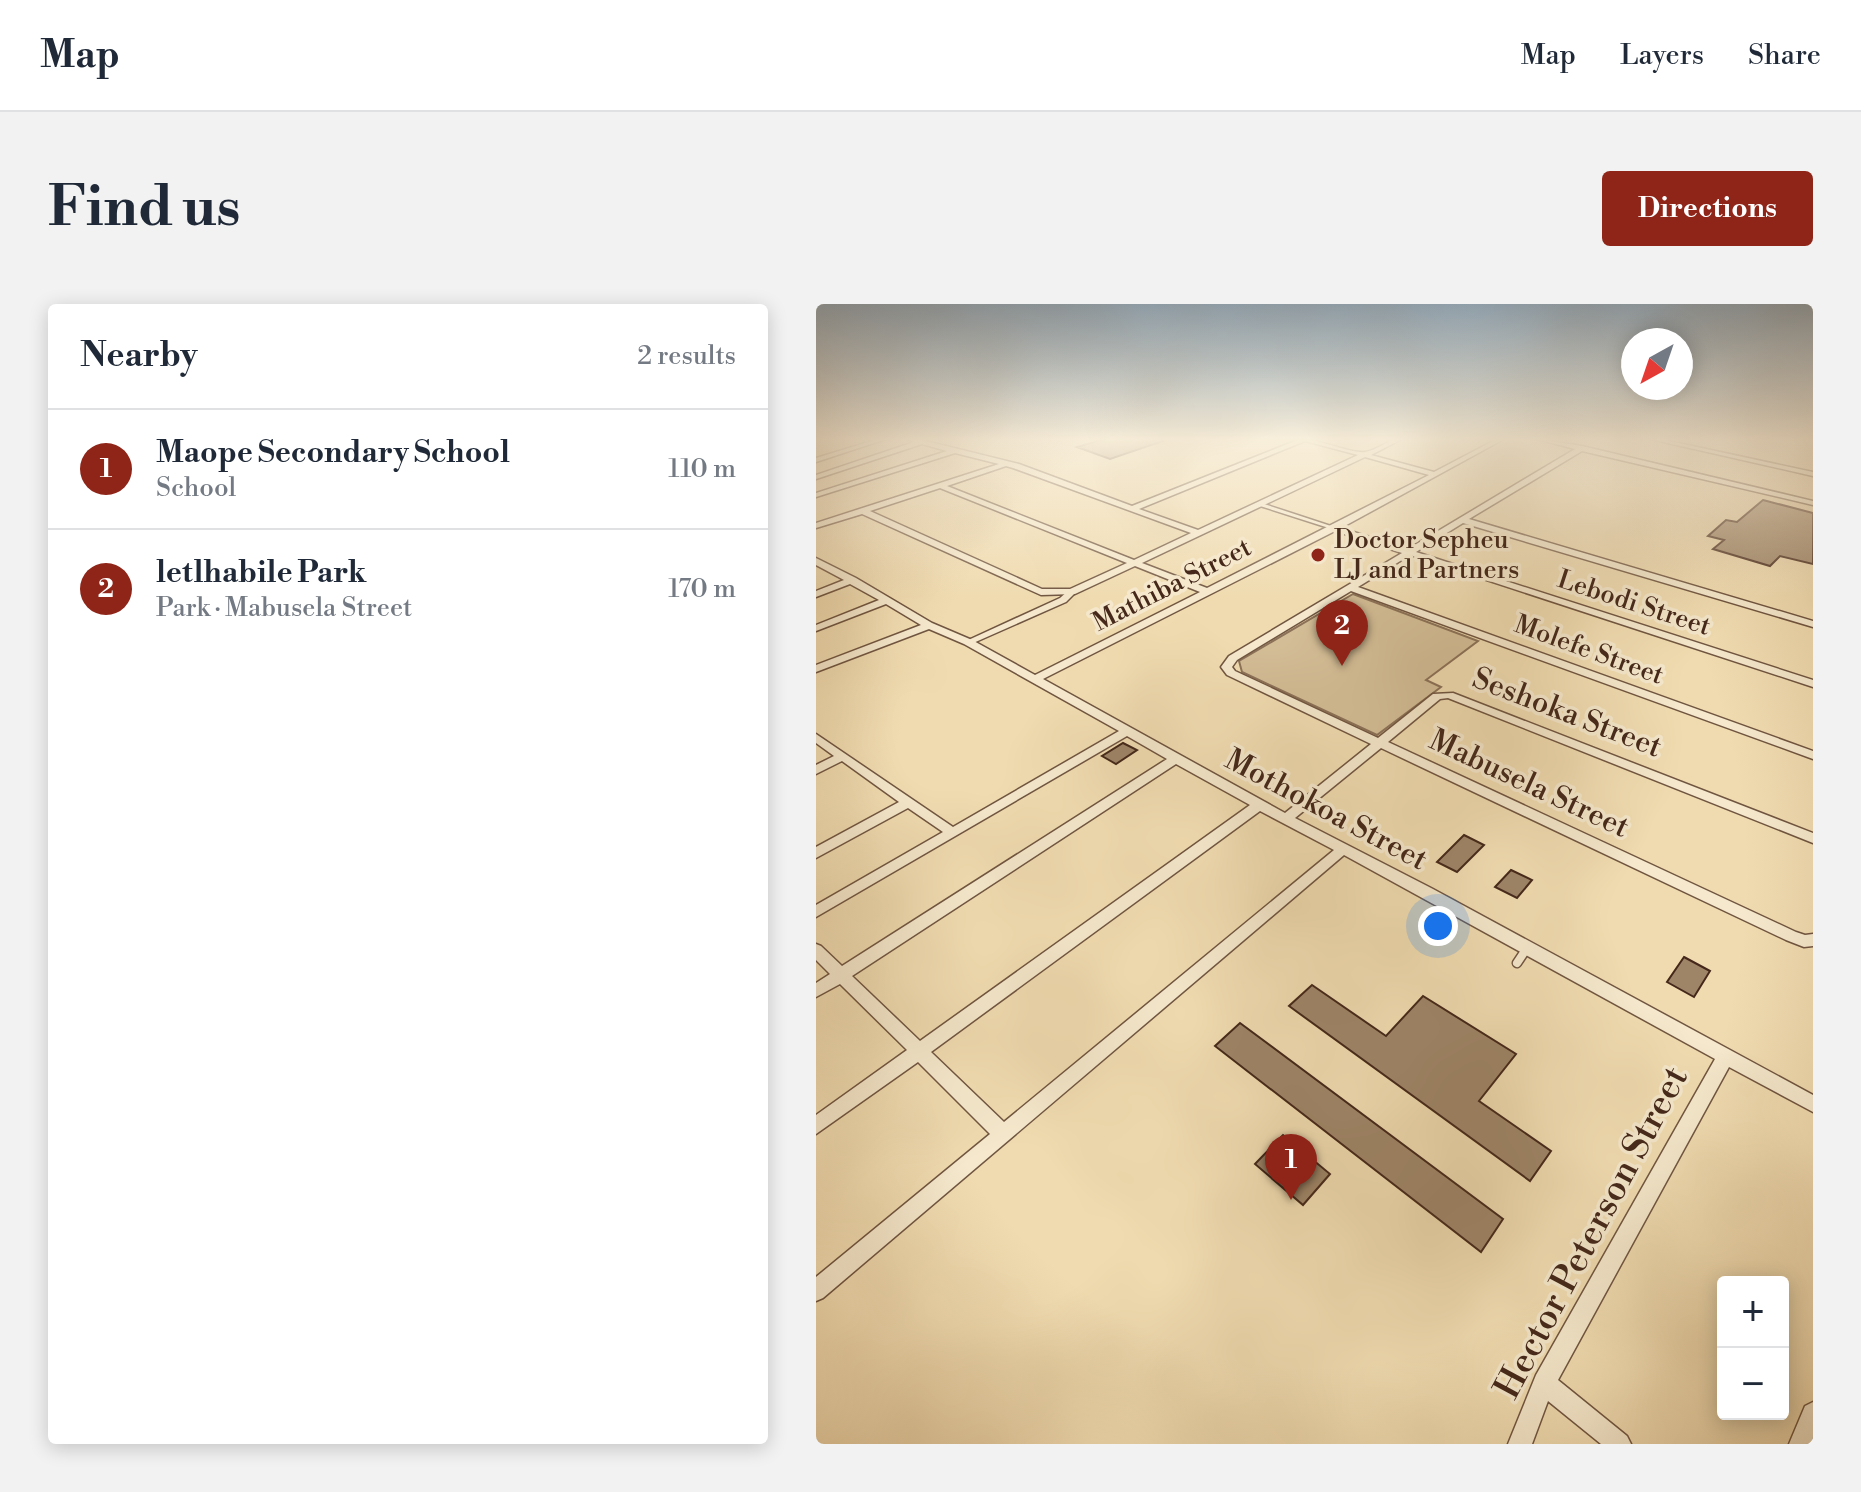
<!DOCTYPE html>
<html lang="en">
<head>
<meta charset="utf-8">
<style>
	:root { --surface:#fff; --page:#f2f2f3; --text:#1f2937; --muted:#747a83; --line:#e0e1e3; --accent:#8f2418 }
	body { margin:0; font-family:"Libre Bodoni",serif; background:var(--page); color:var(--text) }
	.controls { position:absolute; right:24px; bottom:24px; display:grid; overflow:hidden; border-radius:8px; box-shadow:0 4px 20px #0003 }
	.controls button { width:72px; height:72px; display:grid; place-items:center; padding:0; border:0; border-bottom:2px solid var(--line); background:var(--surface); color:var(--text); font:40px sans-serif }
	.compass { position:absolute; left:805px; top:24px; width:72px; height:72px; border-radius:50%; background:var(--surface); box-shadow:0 4px 20px #0003; rotate:220deg }
	.you { position:absolute; left:622px; top:622px; width:28px; height:28px; margin:-20px; border:6px solid #fff; border-radius:50%; background:#1a73e8; box-shadow:0 0 0 12px #1a73e833 }
	.badge { display:grid; place-items:center; width:52px; height:52px; border-radius:50%; background:var(--accent); color:#fff; font-size:26px; font-weight:700 }
	.pin { position:absolute; translate:-50% -66px; filter:drop-shadow(0 2px 4px #0008) }
	.pin::after { content:''; position:absolute; top:42px; width:28px; height:24px; background:inherit; clip-path:polygon(0 0,100% 0,50% 100%) }
	.list { margin:0; padding:0; list-style:none }
	h2 { display:flex; justify-content:space-between; align-items:center; height:104px; margin:0; padding:0 32px; font-size:34px }
	h2 small { font-size:26px; font-weight:400; color:var(--muted) }
	.list li { display:grid; grid-template-columns:52px 1fr auto; gap:24px; align-items:center; box-sizing:border-box; height:120px; padding:0 32px; border-top:2px solid var(--line) }
	.list b { display:block; font-size:30px; white-space:nowrap }
	.list p { margin:0; font-size:26px; white-space:nowrap; color:var(--muted) }
	.list em { font-size:26px; font-style:normal; color:var(--muted) }
	.map { position:relative; flex:none; width:997px; height:1140px; overflow:hidden; border-radius:8px }
	header { display:flex; align-items:center; gap:48px; box-sizing:border-box; height:112px; padding:0 40px; background:var(--surface); border-bottom:2px solid var(--line) }
	header strong { font-size:38px }
	nav { display:flex; gap:44px; margin-inline-start:auto; font-size:28px }
	.intro { display:flex; align-items:center; justify-content:space-between; box-sizing:border-box; height:192px; padding:0 48px }
	h1 { margin:0; font-size:56px }
	.button { padding:20px 36px; border-radius:8px; background:var(--accent); color:#fff; font-size:28px; font-weight:700 }
	main { display:flex; gap:48px; padding:0 48px }
	aside { flex:1; background:var(--surface); border-radius:8px; box-shadow:0 4px 20px #0003 }
	.map>svg:first-child { display:block }
	.green { fill:#d3bd96; stroke:#8c7258; stroke-width:2 }
	.building { fill:#9e8568; stroke:#45281a; stroke-width:2 }
	.lines { fill:none; stroke-linecap:round; stroke-linejoin:round }
	.service-casing { stroke:#705540; stroke-width:11 }
	.pedestrian-casing { stroke:#705540; stroke-width:3 }
	.minor-casing { stroke:#705540; stroke-width:3 }
	.service { stroke:#f5e8cc; stroke-width:8 }
	.pedestrian { fill:#f5e8cc; fill-rule:evenodd }
	.minor { fill:#f5e8cc; fill-rule:evenodd }
	.poi-dot { fill:#8f2418; stroke:#f5e8cc; stroke-width:3 }
	.labels { text-anchor:middle; dominant-baseline:central; stroke-width:7; stroke-linejoin:round; paint-order:stroke }
	.far-poi-label { font-size:26px; fill:#45281a; stroke:#f5e8cc; text-anchor:start }
	.far-street-label { font-size:26px; fill:#45281a; stroke:#f5e8cc }
	.street-label { font-size:30px; fill:#45281a; stroke:#f5e8cc }
	.near-street-label { font-size:36px; fill:#45281a; stroke:#f5e8cc }
</style>
</head>
<body>
<header>
<strong>Map</strong>
<nav><a>Map</a><a>Layers</a><a>Share</a></nav>
</header>
<div class="intro"><h1>Find us</h1><a class="button">Directions</a></div>
<main>
<aside>
<h2>Nearby<small>2 results</small></h2>
<ul class="list">
<li><span class="badge">1</span><div><b>Maope Secondary School</b><p>School</p></div><em>110 m</em></li>
<li><span class="badge">2</span><div><b>letlhabile Park</b><p>Park · Mabusela Street</p></div><em>170 m</em></li>
</ul>
</aside>
<div class="map">
<svg width="997" height="1140" viewBox="0 0 997 1140">
	<rect width="100%" height="100%" fill="#f0dbb0"/>
	<filter id="stains"><feTurbulence type="fractalNoise" baseFrequency=".0025" numOctaves="4"/><feColorMatrix values="0 0 0 0 .2 0 0 0 0 .09 0 0 0 0 .02 0 0 0 .5 -.17"/></filter>
	<radialGradient id="worn" r=".72"><stop offset=".6" stop-color="#630" stop-opacity="0"/><stop offset="1" stop-color="#630" stop-opacity=".3"/></radialGradient>
	<path class="green" d="M 537,290 L 662,337 L 610,376 L 625,383 L 561,431 L 426,368 L 423,357 Z"/>
	<path class="building" d="M 288,135 L 346,135 L 347,137 L 294,155 L 261,143 Z
		M 947,196 L 997,209 L 997,260 L 964,252 L 954,262 L 897,245 L 908,236 L 892,232 L 910,216 L 921,218 Z
		M 307,439 L 321,446 L 300,460 L 286,452 Z
		M 648,531 L 668,541 L 641,568 L 621,558 Z
		M 695,566 L 716,576 L 701,594 L 679,583 Z
		M 868,653 L 894,667 L 878,693 L 851,678 Z
		M 496,681 L 570,732 L 607,692 L 700,750 L 663,797 L 735,847 L 714,877 L 473,702 Z
		M 424,719 L 687,915 L 665,948 L 399,742 Z
		M 467,831 L 514,870 L 487,901 L 439,860 Z"/>
	<g class="lines">
		<defs>
			<path id="service" d="M 701,659 L 711,644"/>
			<path id="pedestrian" d="M 441,199 L 445,199 L 521,224 L 516,225 L 441,201 Z
				M 253,286 L 260,288 L 250,298 L 155,340 L 148,338 L 244,294 Z"/>
			<path id="minor" d="M 62,135 L 70,135 L 0,158 L 0,154 Z
				M 90,135 L 106,136 L 203,160 L 316,202 L 484,135 C 503,135 536,150 549,148 C 562,146 572,135 586,135 L 555,151 L 618,168 L 681,135 L 688,135 L 525,224 L 592,245 L 759,145 L 721,135 L 766,142 L 997,197 L 997,201 L 766,147 L 653,215 L 997,317 L 997,323 L 647,219 L 600,248 L 997,376 L 997,383 L 594,251 L 542,283 L 997,447 L 997,455 L 535,287 L 421,356 L 416,363 L 419,367 L 562,434 L 617,390 L 637,389 L 997,529 L 997,539 L 632,394 L 624,395 L 572,438 L 980,628 L 989,631 L 997,630 L 997,642 L 988,643 L 970,636 L 565,444 L 479,514 L 617,585 L 997,791 L 997,808 L 913,763 L 742,1076 L 811,1132 L 815,1140 L 785,1140 L 732,1097 L 716,1140 L 692,1140 L 720,1071 L 899,755 L 528,551 L 7,994 L 0,997 L 0,973 L 174,830 L 102,758 L 0,830 L 0,811 L 91,746 L 24,680 L 0,693 L 0,679 L 14,670 L 0,656 L 0,640 L 5,642 L 26,662 L 351,455 L 311,432 L 0,613 L 0,601 L 127,528 L 92,504 L 0,554 L 0,543 L 83,498 L 26,457 L 0,470 L 0,461 L 18,452 L 0,439 L 0,430 L 137,523 L 303,427 L 148,340 L 113,325 L 0,368 L 0,361 L 105,321 L 70,300 L 0,327 L 0,321 L 63,296 L 34,280 L 0,293 L 0,287 L 28,276 L 0,261 L 0,254 L 40,274 L 116,319 L 156,336 L 219,371 L 384,288 L 319,262 L 259,290 L 225,291 L 46,210 L 0,224 L 0,219 L 183,160 L 139,149 L 0,193 L 0,189 L 131,147 L 106,140 L 0,175 L 0,171 L 98,138 ZM 489,137 L 542,151 L 382,226 L 323,205 ZM 549,153 L 613,171 L 391,284 L 326,259 ZM 190,162 L 197,164 L 375,229 L 318,256 L 131,182 ZM 124,184 L 311,259 L 254,285 L 226,285 L 54,207 ZM 519,227 L 586,249 L 413,352 L 405,363 L 411,371 L 555,440 L 469,509 L 227,375 ZM 360,460 L 434,501 L 104,737 L 36,672 ZM 444,507 L 518,546 L 188,818 L 115,748 Z
				M 834,135 L 844,135 L 997,168 L 997,172 Z
				M 997,1098 L 997,1140 L 973,1140 L 989,1102 Z"/>
		</defs>
		<use href="#service" class="service-casing"/>
		<use href="#pedestrian" class="pedestrian-casing"/>
		<use href="#minor" class="minor-casing"/>
		<use href="#service" class="service"/>
		<use href="#pedestrian" class="pedestrian"/>
		<use href="#minor" class="minor"/>
	</g>
	<linearGradient id="sky" x2="0" y2="1"><stop stop-color="#94abbd"/><stop offset="0.46" stop-color="#f8efdb"/><stop offset="1" stop-color="#f8efdb" stop-opacity="0"/></linearGradient>
	<rect width="997" height="294" fill="url(#sky)"/>
	<circle class="poi-dot" cx="502" cy="251" r="8"/>
	<g class="labels">
		<g class="far-poi-label">
			<text x="518" y="236">Doctor Sepheu<tspan x="518" dy="30">LJ and Partners</tspan></text>
		</g>
		<g class="far-street-label">
			<text transform="translate(356 281) rotate(-27)">Mathiba Street</text>
			<text transform="translate(818 299) rotate(18)">Lebodi Street</text>
			<text transform="translate(773 346) rotate(20)">Molefe Street</text>
		</g>
		<g class="street-label">
			<text transform="translate(751 409) rotate(21)">Seshoka Street</text>
			<text transform="translate(713 480) rotate(25)">Mabusela Street</text>
			<text transform="translate(510 506) rotate(28)">Mothokoa Street</text>
		</g>
		<g class="near-street-label">
			<text transform="translate(776 929) rotate(-62)">Hector Peterson Street</text>
		</g>
	</g>
	<rect width="100%" height="100%" filter="url(#stains)"/>
	<rect width="100%" height="100%" fill="url(#worn)"/>
</svg>
<div class="controls">
<button>+</button>
<button>−</button>
</div>
<svg class="compass" viewBox="-18 -18 36 36"><path d="M0-13l5 13h-10z" fill="#e53935"/><path d="M0 13l5-13h-10z" fill="#747a83"/></svg>
<div class="you"></div>
<div class="pin badge" style="left:475px;top:896px">1</div>
<div class="pin badge" style="left:526px;top:362px">2</div>
</div>
</main>
</body>
</html>
